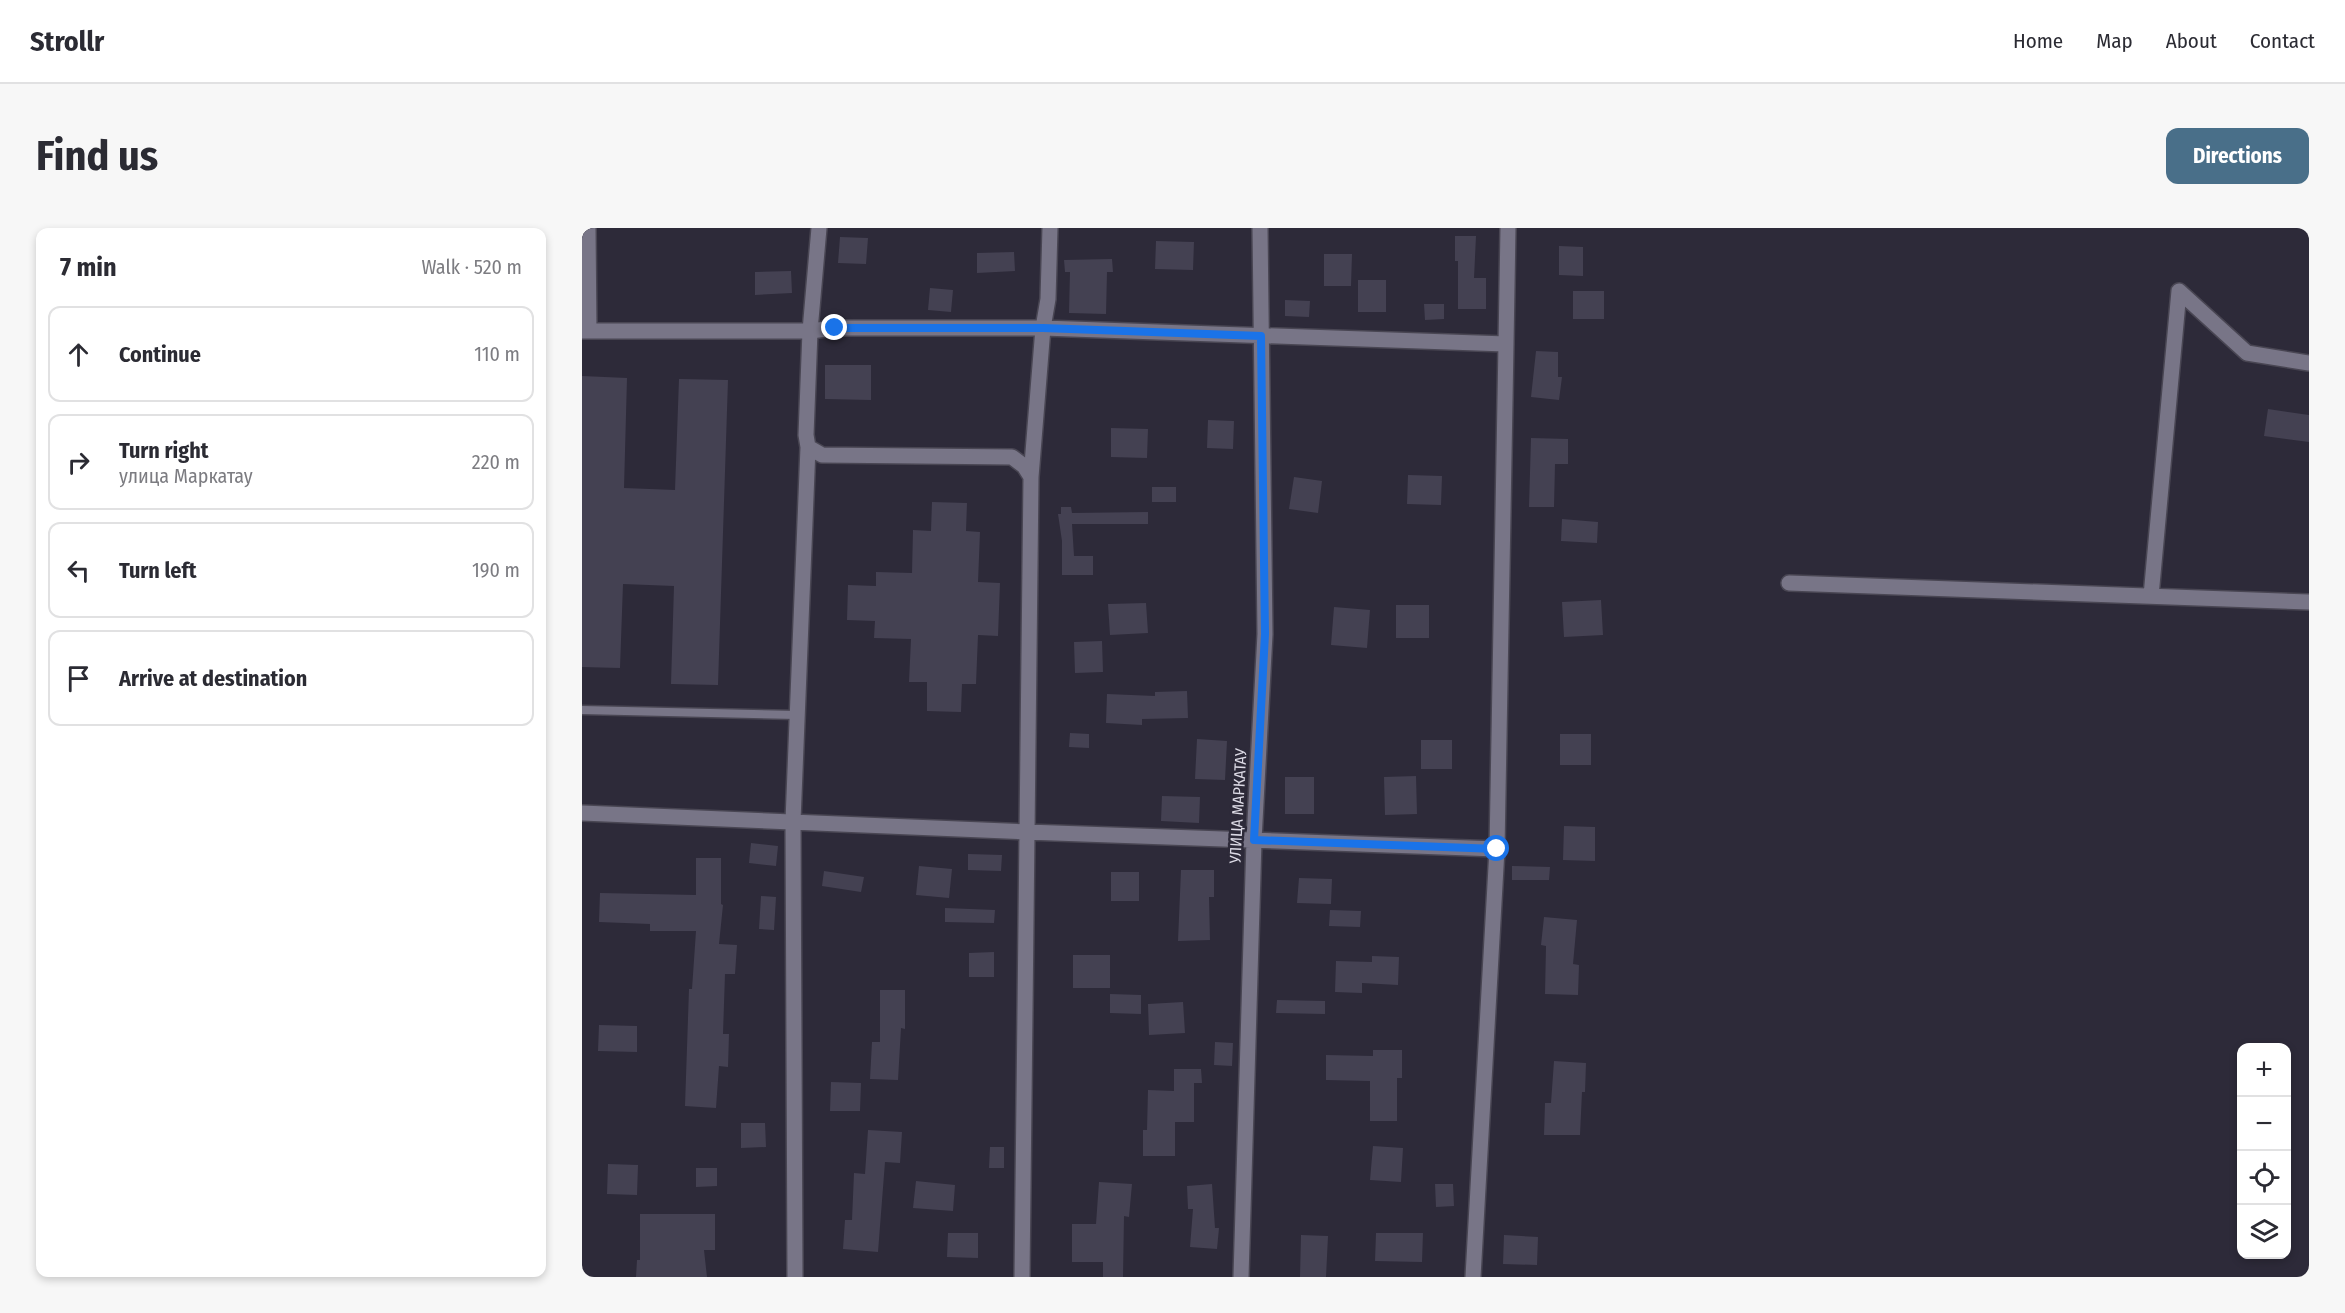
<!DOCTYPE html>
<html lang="en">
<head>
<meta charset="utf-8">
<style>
	:root { --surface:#fff; --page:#f7f7f7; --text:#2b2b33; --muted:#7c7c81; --line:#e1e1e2; --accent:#496f89 }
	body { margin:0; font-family:"Fira Sans Condensed",sans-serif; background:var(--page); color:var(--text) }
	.controls { position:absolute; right:18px; bottom:18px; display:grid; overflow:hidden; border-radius:12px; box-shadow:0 3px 9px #0003 }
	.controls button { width:54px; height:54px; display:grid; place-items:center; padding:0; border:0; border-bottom:2px solid var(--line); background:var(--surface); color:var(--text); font:30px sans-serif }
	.stop { position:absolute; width:18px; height:18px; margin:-14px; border:4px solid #1a73e8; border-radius:50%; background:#fff }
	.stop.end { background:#1a73e8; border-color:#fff; box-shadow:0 2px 6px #0008 }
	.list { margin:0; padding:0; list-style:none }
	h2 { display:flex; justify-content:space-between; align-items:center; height:78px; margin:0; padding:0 24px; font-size:26px }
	h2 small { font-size:20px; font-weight:400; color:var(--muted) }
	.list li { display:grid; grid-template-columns:39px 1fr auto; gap:18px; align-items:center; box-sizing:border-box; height:96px; margin:0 12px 12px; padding:0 12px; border:2px solid var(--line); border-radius:12px }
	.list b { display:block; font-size:22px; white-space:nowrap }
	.list p { margin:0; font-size:20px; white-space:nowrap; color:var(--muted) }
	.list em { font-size:20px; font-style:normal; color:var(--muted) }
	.icon { flex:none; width:33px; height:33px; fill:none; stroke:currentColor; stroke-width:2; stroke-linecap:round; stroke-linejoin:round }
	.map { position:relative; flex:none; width:1727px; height:1049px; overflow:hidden; border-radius:12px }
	header { display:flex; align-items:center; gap:36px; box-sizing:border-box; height:84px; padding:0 30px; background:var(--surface); border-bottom:2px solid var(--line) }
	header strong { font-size:28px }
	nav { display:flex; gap:33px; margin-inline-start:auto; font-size:21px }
	.intro { display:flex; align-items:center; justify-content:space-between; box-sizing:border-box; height:144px; padding:0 36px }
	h1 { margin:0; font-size:42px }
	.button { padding:15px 27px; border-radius:12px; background:var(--accent); color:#fff; font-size:21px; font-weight:700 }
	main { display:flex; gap:36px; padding:0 36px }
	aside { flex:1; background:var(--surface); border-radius:12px; box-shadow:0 3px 9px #0003 }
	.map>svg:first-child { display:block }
	.building { fill:#444152 }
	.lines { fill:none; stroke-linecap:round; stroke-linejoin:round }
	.lane-casing { stroke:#494653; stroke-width:11 }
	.street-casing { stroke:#494653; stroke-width:18 }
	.lane { stroke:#787587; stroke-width:8 }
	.street { stroke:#787587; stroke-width:15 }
	.route { stroke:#1a73e8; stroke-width:8 }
	.labels { text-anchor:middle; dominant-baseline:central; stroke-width:5; stroke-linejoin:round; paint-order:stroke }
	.street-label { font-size:16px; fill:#dcdae5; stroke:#2d2a39 }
</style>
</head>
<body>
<header>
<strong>Strollr</strong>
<nav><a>Home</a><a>Map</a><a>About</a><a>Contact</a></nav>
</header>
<div class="intro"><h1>Find us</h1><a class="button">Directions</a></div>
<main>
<aside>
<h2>7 min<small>Walk · 520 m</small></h2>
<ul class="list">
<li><svg class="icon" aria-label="ahead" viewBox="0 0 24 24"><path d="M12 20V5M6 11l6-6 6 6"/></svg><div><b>Continue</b></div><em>110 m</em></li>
<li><svg class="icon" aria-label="right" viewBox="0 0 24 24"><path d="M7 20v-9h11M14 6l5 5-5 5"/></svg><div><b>Turn right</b><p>улица Маркатау</p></div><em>220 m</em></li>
<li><svg class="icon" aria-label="left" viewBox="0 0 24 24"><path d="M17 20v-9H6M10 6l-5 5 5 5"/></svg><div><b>Turn left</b></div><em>190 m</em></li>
<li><svg class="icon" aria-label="arrive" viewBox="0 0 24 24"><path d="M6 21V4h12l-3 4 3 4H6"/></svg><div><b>Arrive at destination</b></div></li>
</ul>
</aside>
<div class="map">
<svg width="1727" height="1049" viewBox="0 0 1727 1049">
	<rect width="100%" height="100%" fill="#2d2a39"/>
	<path class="building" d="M 873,8 L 894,8 L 892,50 L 904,50 L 904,81 L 876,81 L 876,33 L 873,33 Z
		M 258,9 L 286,10 L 284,36 L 256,35 Z
		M 574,13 L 612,14 L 611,42 L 573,41 Z
		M 977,18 L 1001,19 L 1001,48 L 977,47 Z
		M 432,24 L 433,43 L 395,45 L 395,25 Z
		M 742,26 L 770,26 L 769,58 L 742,58 Z
		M 530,31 L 531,44 L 525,44 L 524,86 L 487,85 L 488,44 L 483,44 L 482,32 Z
		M 209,43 L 210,65 L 173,67 L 173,44 Z
		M 776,52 L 804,52 L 804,84 L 776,84 Z
		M 348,60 L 371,62 L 369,84 L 346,82 Z
		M 991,63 L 1022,63 L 1022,91 L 991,91 Z
		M 703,72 L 728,73 L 727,89 L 703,88 Z
		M 842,76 L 862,76 L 862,91 L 843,92 Z
		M 954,123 L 976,124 L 976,149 L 980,149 L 977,172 L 949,169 Z
		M 243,137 L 289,137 L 289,172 L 243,171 Z
		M 0,148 L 45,150 L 42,260 L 93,262 L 97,151 L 146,152 L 136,457 L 89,456 L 92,358 L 41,356 L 38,440 L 0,439 Z
		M 1686,181 L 1727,187 L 1727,214 L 1682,208 Z
		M 626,192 L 652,193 L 651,221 L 625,220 Z
		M 529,200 L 566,201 L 565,230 L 529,229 Z
		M 949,210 L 986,211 L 986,236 L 973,236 L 972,279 L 947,279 Z
		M 826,247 L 860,248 L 859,277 L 825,276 Z
		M 712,249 L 740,253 L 736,285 L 707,281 Z
		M 570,259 L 594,259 L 594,274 L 570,274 Z
		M 350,274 L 385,275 L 384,303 L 398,304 L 396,354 L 418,355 L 416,408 L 396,407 L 394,456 L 380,456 L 379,484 L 345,483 L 345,454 L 327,454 L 329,411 L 292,410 L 293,393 L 265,392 L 266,357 L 294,358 L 294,344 L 330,345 L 331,302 L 349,303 Z
		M 479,279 L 489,279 L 490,285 L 566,284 L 566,296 L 490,296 L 492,328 L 511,328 L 511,347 L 480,347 L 480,313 L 476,286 L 479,286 Z
		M 980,291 L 1016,294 L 1015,315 L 979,313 Z
		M 1019,372 L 1021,407 L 982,409 L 980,374 Z
		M 564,375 L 566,405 L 528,407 L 526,376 Z
		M 814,377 L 847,377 L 847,410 L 814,410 Z
		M 752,379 L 788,382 L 785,420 L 749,417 Z
		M 520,413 L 521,444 L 493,445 L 492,414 Z
		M 605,463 L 606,490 L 560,491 L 560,497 L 524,495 L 525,466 L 573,468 L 573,464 Z
		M 488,505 L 507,506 L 507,520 L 487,519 Z
		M 978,506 L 1009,506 L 1009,537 L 978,537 Z
		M 615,511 L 645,513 L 643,552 L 613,551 Z
		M 839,512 L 870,512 L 870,541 L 839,541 Z
		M 834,548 L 835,586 L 803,587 L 802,549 Z
		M 703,549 L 732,549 L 732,586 L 703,586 Z
		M 580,568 L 618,569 L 617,595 L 579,593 Z
		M 982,598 L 1013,599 L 1013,633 L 981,632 Z
		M 169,615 L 196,618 L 194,638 L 167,635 Z
		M 386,626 L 420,627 L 419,643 L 386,642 Z
		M 114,630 L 139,630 L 139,676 L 141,677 L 137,716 L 155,717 L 153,746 L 143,746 L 141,806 L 147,806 L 146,839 L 137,838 L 134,880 L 103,878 L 107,761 L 110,761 L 114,703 L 68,703 L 68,696 L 17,694 L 18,665 L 114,667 Z
		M 337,638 L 370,641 L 367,670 L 334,667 Z
		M 930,638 L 968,639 L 967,652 L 930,652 Z
		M 599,642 L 632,642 L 632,669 L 627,669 L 628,712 L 596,713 Z
		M 242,643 L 282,649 L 279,664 L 240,658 Z
		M 529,644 L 557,644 L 557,673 L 529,673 Z
		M 717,650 L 750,651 L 749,676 L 715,675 Z
		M 179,668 L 194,669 L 192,702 L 177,701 Z
		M 363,680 L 413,682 L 412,695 L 363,694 Z
		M 748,682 L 779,683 L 778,699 L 747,698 Z
		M 962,689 L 995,692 L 991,736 L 997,737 L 996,767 L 963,766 L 964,718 L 959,717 Z
		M 412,724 L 412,749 L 387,749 L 387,725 Z
		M 491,727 L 528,727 L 528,760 L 491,760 Z
		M 790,728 L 817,729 L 816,757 L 780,755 L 780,765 L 753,764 L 754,733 L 790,734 Z
		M 298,762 L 323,762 L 323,801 L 319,800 L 316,852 L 288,851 L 290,814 L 298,814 Z
		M 528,766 L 559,767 L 559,786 L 528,785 Z
		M 695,772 L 743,773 L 743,786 L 694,785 Z
		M 601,774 L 603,805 L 567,807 L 566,776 Z
		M 17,797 L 55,798 L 55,824 L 16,823 Z
		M 633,814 L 651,815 L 650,838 L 632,837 Z
		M 791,822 L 820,822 L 820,850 L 815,850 L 815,893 L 788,893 L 788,853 L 744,852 L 744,827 L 791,828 Z
		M 972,833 L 1004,835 L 1003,864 L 1000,864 L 998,907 L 962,907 L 963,875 L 969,875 Z
		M 592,841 L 619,841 L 620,855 L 612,855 L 612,894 L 593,894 L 593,928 L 561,928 L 561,902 L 565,902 L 566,862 L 592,863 Z
		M 249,854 L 279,855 L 278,883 L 248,883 Z
		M 159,895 L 183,895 L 184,919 L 159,920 Z
		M 286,902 L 320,904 L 318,935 L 303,934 L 296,1024 L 261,1021 L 263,992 L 270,992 L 272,945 L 283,946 Z
		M 791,918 L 821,920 L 819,954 L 788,952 Z
		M 408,919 L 422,919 L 422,940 L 407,940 Z
		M 26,936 L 56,937 L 55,967 L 25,966 Z
		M 114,940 L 135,940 L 135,958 L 114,959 Z
		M 334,953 L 373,957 L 371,983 L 331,980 Z
		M 517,954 L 550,956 L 547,989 L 542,988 L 541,1049 L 521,1049 L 521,1034 L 490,1034 L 490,996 L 514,996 Z
		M 630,956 L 633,1000 L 637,1000 L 635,1021 L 608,1019 L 611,981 L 606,981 L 605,958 Z
		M 853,956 L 871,956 L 872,978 L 854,979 Z
		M 58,986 L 133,986 L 133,1022 L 122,1022 L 125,1049 L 54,1049 L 55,1032 L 58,1032 Z
		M 366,1005 L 396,1005 L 396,1030 L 365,1029 Z
		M 794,1005 L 841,1005 L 840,1034 L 793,1033 Z
		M 719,1007 L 746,1008 L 744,1049 L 718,1049 Z
		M 922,1007 L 956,1009 L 955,1037 L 921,1036 Z"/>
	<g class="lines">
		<defs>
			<path id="lane" d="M 0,482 L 215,487"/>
			<path id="street" d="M 6,0 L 7,103
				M 0,103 L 228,103 L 237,0
				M 924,116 L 926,0
				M 449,249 L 461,100 L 924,116 L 915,621 L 891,1049
				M 1207,355 L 1727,374
				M 1569,368 L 1597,63 L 1665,125 L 1727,135
				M 0,585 L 445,604 L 915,621
				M 213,1049 L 211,593 L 226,219
				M 440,1049 L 449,249 L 442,238 L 430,229 L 240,227 L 226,219 L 224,207 L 228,103 L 253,100 L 461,100 L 466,71 L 468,0
				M 659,1049 L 672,612 L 683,406 L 678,0"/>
		</defs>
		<use href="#lane" class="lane-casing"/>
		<use href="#street" class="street-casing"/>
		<use href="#lane" class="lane"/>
		<use href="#street" class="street"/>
	</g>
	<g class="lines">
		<path class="route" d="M 253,100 L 461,100 L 679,108 L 683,406 L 672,612 L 915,621"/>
	</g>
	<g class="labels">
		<g class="street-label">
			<text transform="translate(656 578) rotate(-87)">УЛИЦА МАРКАТАУ</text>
		</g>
	</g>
</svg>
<div class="controls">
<button>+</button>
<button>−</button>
<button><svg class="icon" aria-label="locate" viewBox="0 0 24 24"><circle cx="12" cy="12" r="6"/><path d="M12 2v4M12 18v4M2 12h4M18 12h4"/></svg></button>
<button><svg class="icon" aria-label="layers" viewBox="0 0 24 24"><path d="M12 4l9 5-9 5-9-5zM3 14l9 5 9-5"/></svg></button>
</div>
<div class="stop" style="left:915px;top:621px"></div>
<div class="stop end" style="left:253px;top:100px"></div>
</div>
</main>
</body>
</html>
